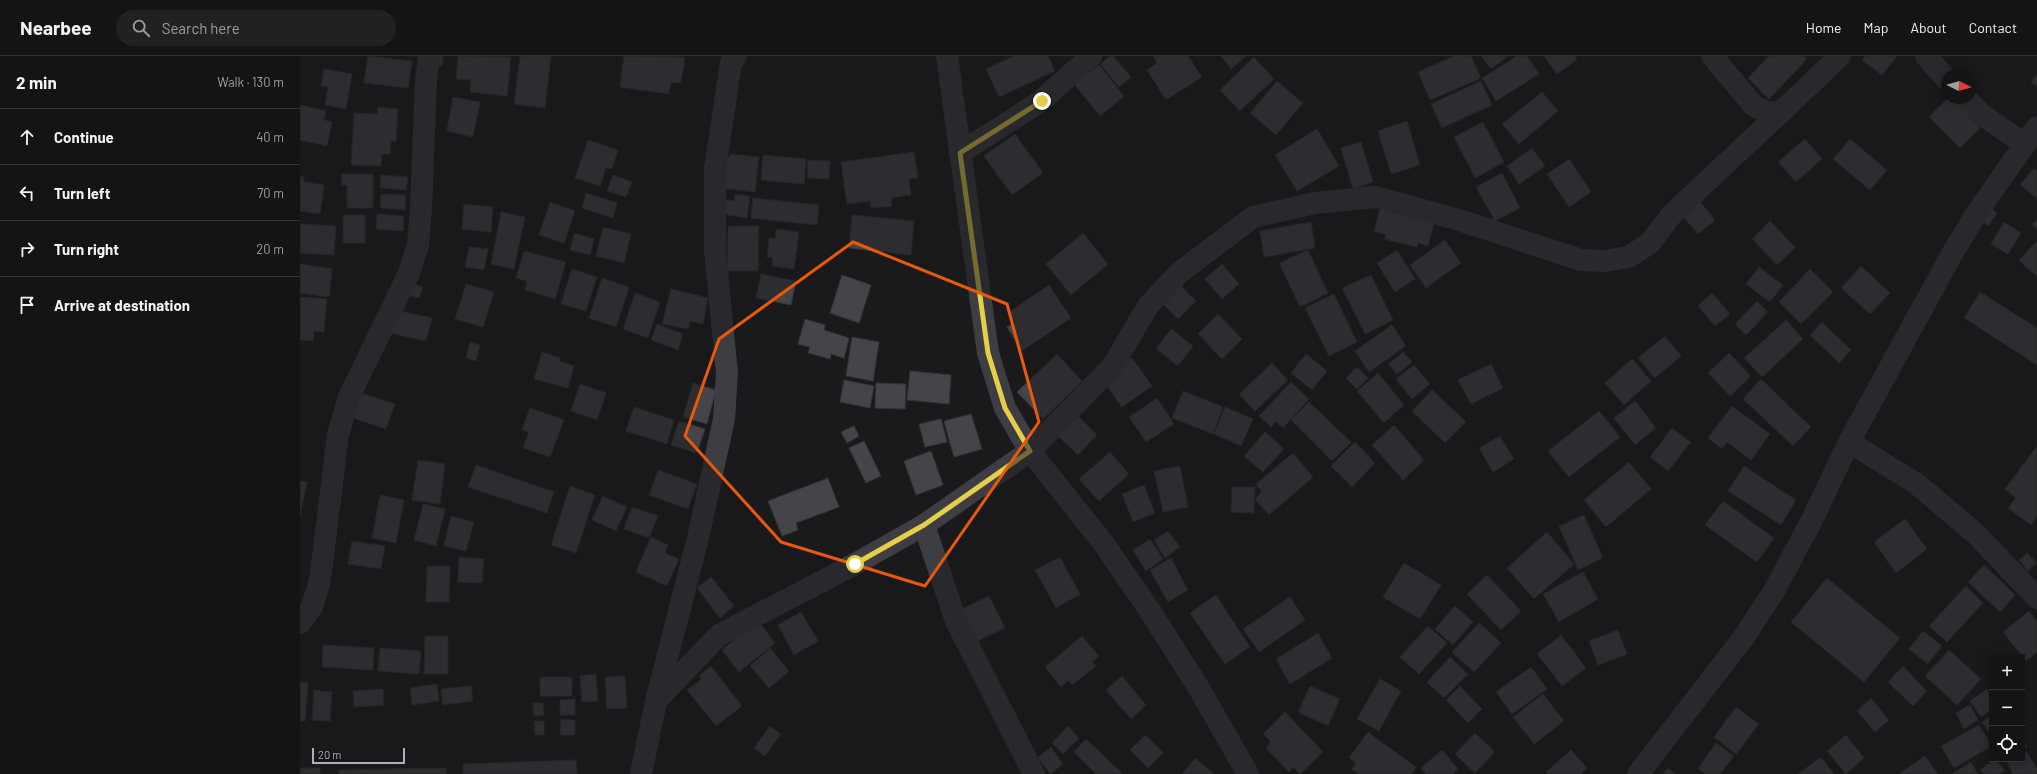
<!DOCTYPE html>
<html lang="en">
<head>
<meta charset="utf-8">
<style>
	:root { --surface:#141415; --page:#212122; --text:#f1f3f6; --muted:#9d9ea0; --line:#333334 }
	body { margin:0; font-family:Barlow,sans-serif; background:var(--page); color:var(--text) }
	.controls { position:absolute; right:12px; bottom:12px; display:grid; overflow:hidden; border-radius:0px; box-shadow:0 2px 10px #0003 }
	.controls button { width:36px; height:36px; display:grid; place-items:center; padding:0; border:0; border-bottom:1px solid var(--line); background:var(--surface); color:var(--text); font:20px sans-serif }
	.compass { position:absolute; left:1641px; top:12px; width:36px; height:36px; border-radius:50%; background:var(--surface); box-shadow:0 2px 10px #0003; rotate:96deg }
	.scale { position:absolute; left:12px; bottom:10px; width:93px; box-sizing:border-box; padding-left:4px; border:2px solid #adafbb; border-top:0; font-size:11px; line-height:14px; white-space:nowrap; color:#adafbb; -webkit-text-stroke:3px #151517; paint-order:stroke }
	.stop { position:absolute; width:12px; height:12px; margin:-9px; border:3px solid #e5cf49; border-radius:50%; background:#fff }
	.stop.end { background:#e5cf49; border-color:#fff; box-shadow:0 1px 4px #0008 }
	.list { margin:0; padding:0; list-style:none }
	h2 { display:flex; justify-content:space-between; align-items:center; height:52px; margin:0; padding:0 16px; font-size:17px }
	h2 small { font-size:13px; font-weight:400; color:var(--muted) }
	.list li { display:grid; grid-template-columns:26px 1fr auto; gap:12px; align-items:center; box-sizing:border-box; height:56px; padding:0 16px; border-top:1px solid var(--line) }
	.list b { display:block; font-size:15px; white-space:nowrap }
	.list em { font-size:13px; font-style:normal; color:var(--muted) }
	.icon { flex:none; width:22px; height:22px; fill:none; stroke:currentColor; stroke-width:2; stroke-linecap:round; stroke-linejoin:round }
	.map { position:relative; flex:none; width:1737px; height:718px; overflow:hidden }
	header { display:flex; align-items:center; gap:24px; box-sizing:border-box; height:56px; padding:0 20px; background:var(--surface); border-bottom:1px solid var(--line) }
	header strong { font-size:19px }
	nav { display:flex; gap:22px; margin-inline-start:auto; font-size:14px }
	.search { width:280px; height:36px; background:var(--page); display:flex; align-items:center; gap:10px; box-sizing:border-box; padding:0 14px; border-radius:22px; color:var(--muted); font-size:15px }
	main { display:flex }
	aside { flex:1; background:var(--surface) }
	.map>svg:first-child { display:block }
	.building { fill:#454449; stroke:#353438 }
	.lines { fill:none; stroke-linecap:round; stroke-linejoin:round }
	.minor { stroke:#3d3d43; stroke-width:22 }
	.route { stroke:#e5cf49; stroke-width:5 }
	.marked { fill:none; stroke:#e8590c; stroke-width:3; stroke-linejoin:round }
</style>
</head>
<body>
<header>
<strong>Nearbee</strong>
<div class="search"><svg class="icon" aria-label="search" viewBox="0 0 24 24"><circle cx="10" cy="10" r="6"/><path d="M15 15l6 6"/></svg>Search here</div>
<nav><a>Home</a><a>Map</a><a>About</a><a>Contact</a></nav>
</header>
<main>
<aside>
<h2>2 min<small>Walk · 130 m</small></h2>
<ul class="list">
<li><svg class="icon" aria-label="ahead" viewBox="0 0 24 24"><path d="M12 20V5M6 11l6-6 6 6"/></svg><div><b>Continue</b></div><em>40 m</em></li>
<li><svg class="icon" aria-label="left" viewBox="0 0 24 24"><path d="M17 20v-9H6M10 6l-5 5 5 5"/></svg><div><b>Turn left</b></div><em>70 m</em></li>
<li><svg class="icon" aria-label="right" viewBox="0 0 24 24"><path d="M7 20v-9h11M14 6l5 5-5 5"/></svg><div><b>Turn right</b></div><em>20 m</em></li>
<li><svg class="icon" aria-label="arrive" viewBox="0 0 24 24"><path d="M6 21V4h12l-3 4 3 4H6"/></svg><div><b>Arrive at destination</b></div></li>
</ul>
</aside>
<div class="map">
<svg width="1737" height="718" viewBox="0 0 1737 718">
	<rect width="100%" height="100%" fill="#1a1a1c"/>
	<path class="building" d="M 68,0 L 112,5 L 108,32 L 64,27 Z
		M 135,0 L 143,0 L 142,10 L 134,8 Z
		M 158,0 L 211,1 L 207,40 L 170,36 L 171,24 L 156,23 Z
		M 220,0 L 251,0 L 245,52 L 214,48 Z
		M 324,0 L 385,1 L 381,27 L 371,26 L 369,38 L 320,31 Z
		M 714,0 L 748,0 L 755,15 L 699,41 L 686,13 Z
		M 810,0 L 813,0 L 831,21 L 819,31 L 800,8 Z
		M 853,0 L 888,0 L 902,21 L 866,44 L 847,14 L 857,7 Z
		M 921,0 L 946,0 L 931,13 Z
		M 1154,0 L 1171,0 L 1181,22 L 1130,44 L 1118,16 Z
		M 1181,0 L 1208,0 L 1191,13 Z
		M 1217,0 L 1227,0 L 1239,18 L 1196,45 L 1182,22 Z
		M 1244,0 L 1275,0 L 1277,3 L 1257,18 Z
		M 1469,0 L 1504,0 L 1507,3 L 1469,43 L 1448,22 Z
		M 1565,0 L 1597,0 L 1582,19 L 1562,4 Z
		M 954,1 L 974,23 L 940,55 L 920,34 Z
		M 799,9 L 824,40 L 800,60 L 774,28 Z
		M 24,13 L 52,18 L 46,53 L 25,49 L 28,31 L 21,30 Z
		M 1737,18 L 1737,31 L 1731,26 Z
		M 977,25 L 1003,47 L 976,79 L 950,57 Z
		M 1181,25 L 1192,49 L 1142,72 L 1131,48 Z
		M 1242,36 L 1258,55 L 1219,88 L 1202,68 Z
		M 153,41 L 180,46 L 173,81 L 147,75 Z
		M 1648,42 L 1652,42 L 1680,72 L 1660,92 L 1629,61 Z
		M 0,49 L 26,55 L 24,64 L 32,66 L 27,90 L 0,84 Z
		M 78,51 L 98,53 L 96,85 L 91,85 L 90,98 L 82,98 L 81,110 L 51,109 L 54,57 L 77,58 Z
		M 1107,65 L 1120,109 L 1091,118 L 1078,75 Z
		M 1183,66 L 1204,106 L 1175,122 L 1154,81 Z
		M 1017,73 L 1039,110 L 997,135 L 975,99 Z
		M 715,78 L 743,117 L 712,139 L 684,100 Z
		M 1505,83 L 1522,103 L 1496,126 L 1478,106 Z
		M 1550,83 L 1587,114 L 1570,134 L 1533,103 Z
		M 288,84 L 318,94 L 312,113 L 306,112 L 300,130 L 275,122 Z
		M 1061,86 L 1073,126 L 1053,133 L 1041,92 Z
		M 1232,92 L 1245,110 L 1219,128 L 1207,110 Z
		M 614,96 L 618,122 L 609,123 L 611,139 L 591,142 L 592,150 L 571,152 L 570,145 L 547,148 L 541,106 Z
		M 430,98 L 459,101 L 455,136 L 420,132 L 423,100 L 430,101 Z
		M 463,99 L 506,103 L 504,128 L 461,124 Z
		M 1269,103 L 1291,136 L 1269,151 L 1247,118 Z
		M 508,104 L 530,105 L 529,123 L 507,122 Z
		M 1734,112 L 1737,115 L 1737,142 L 1720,129 Z
		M 1202,117 L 1220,152 L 1195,165 L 1176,131 Z
		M 41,118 L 73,118 L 73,152 L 47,152 L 47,129 L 42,129 Z
		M 81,119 L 108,121 L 106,134 L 80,132 Z
		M 313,119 L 332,126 L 326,141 L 307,135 Z
		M 0,120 L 4,121 L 4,126 L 24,129 L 20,158 L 0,155 Z
		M 286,137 L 317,147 L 313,162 L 282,152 Z
		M 81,138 L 106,139 L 105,154 L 80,152 Z
		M 435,138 L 450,140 L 447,162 L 422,158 L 424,143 L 434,145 Z
		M 453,142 L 519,149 L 517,169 L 451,162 Z
		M 1397,142 L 1415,164 L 1398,178 L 1380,157 Z
		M 250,146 L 275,155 L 264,187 L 239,179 Z
		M 164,148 L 193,151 L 191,176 L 162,173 Z
		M 1081,149 L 1135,164 L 1128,190 L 1118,187 L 1117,191 L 1084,183 L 1086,179 L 1074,175 Z
		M 1690,151 L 1697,157 L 1688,170 L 1681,164 Z
		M 201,156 L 225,161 L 214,213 L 191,208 Z
		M 77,158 L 104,160 L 103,175 L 76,173 Z
		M 43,159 L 65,159 L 65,187 L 43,187 Z
		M 552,159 L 614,165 L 611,199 L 549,192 Z
		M 1737,163 L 1737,174 L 1732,168 Z
		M 1470,165 L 1495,191 L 1477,209 L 1452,183 Z
		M 1011,166 L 1015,192 L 964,201 L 960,175 Z
		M 1704,166 L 1721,177 L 1708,198 L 1691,188 Z
		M 0,168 L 36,170 L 34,199 L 0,197 Z
		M 428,170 L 459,170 L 458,215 L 427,215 Z
		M 303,171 L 331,178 L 324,207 L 296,200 Z
		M 476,173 L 499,176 L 494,213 L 472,210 L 473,202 L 467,201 L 469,182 L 475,183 Z
		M 274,177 L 294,183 L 290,199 L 270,194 Z
		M 783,177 L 808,208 L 771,239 L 746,208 Z
		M 1145,184 L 1161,207 L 1126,232 L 1110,209 Z
		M 1737,185 L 1737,221 L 1719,204 Z
		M 169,191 L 188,193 L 184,214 L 165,211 Z
		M 1008,194 L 1028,237 L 1000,251 L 979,207 Z
		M 1097,194 L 1115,223 L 1095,236 L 1077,207 Z
		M 224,195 L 266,206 L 255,243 L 225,234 L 227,225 L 216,222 Z
		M 0,208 L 32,213 L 29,241 L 0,237 Z
		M 922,208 L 939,228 L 922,243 L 905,223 Z
		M 1561,210 L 1590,237 L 1570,258 L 1541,232 Z
		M 1459,211 L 1483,229 L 1470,246 L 1446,228 Z
		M 272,213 L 297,221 L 286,255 L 261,248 Z
		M 1510,213 L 1533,236 L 1501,268 L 1479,246 Z
		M 461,218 L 496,225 L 491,249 L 456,242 Z
		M 542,219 L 571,229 L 559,267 L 530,257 Z
		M 1071,219 L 1093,264 L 1065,278 L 1042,232 Z
		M 302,222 L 329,231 L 316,271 L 289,262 Z
		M 110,227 L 123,231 L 119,242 L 107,239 Z
		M 166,228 L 194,236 L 183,271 L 155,263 Z
		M 879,228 L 896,245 L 878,263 L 861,246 Z
		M 749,229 L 771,262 L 722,295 L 707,271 L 715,267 L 708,257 Z
		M 371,233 L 408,242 L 403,268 L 390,265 L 389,273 L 362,268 Z
		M 1680,236 L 1737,272 L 1737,309 L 1664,262 Z
		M 335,237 L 360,246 L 348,282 L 323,273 Z
		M 1412,237 L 1430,258 L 1415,270 L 1398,250 Z
		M 1034,238 L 1057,286 L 1029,300 L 1005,252 Z
		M 0,241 L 27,243 L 24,276 L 14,275 L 13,285 L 0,284 Z
		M 1457,245 L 1468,256 L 1446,279 L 1435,268 Z
		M 96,254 L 132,262 L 126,285 L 90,277 Z
		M 918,258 L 942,283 L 922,303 L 898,278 Z
		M 505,263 L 525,269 L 524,274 L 549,282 L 544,302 L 531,298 L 530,303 L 508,297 L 510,291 L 498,288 Z
		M 1486,264 L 1503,283 L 1462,321 L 1444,302 Z
		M 1522,266 L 1551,294 L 1539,307 L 1510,279 Z
		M 357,268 L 383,278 L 378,294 L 351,284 Z
		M 1092,269 L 1106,290 L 1069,316 L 1055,295 Z
		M 871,273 L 893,290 L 878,310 L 856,293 Z
		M 1365,280 L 1381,300 L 1355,322 L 1338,302 Z
		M 552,281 L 579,286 L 573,325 L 546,320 Z
		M 170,286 L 180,289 L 176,305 L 166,302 Z
		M 242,296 L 260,302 L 259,305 L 274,310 L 268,332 L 234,323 Z
		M 1103,296 L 1112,306 L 1097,318 L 1088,308 Z
		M 1429,297 L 1451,320 L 1430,340 L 1408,317 Z
		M 757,298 L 782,325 L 743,363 L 717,336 Z
		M 1006,298 L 1027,315 L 1012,334 L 991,317 Z
		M 832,302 L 852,330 L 822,351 L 804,326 L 810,318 Z
		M 1332,303 L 1351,325 L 1324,349 L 1305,327 Z
		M 972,307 L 988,324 L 955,355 L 939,338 Z
		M 1191,308 L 1203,332 L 1171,348 L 1158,324 Z
		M 1114,309 L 1130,328 L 1112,343 L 1096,323 Z
		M 1057,311 L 1068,322 L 1057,333 L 1046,322 Z
		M 610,315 L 651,319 L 649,348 L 607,344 Z
		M 1078,317 L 1104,349 L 1084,367 L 1057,335 Z
		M 1461,323 L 1511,371 L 1493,390 L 1443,343 Z
		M 544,324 L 574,330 L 570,352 L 540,346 Z
		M 991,326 L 1009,343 L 983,372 L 976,365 L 971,371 L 959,360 Z
		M 393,327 L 416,334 L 407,368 L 383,361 Z
		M 576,327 L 606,328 L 605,353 L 575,352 Z
		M 280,328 L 306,337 L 297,364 L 271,355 Z
		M 1132,334 L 1166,366 L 1145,387 L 1112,355 Z
		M 883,335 L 923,351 L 913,378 L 872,362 Z
		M 61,337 L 95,348 L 86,373 L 53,362 Z
		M 857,342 L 874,368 L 846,386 L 829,361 Z
		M 1335,345 L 1356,372 L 1335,389 L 1314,362 Z
		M 1009,346 L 1051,386 L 1032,405 L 991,364 Z
		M 1432,350 L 1470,378 L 1451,404 L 1427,386 L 1422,393 L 1408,382 Z
		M 334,351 L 374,364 L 367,388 L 326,375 Z
		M 925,351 L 953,363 L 941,390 L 914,378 Z
		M 230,352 L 264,364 L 250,401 L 223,392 L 229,376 L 222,374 Z
		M 1299,355 L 1320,381 L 1269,421 L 1248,395 Z
		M 775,357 L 797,379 L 778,399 L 755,377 Z
		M 671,358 L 682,393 L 654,401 L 644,365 Z
		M 641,363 L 647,386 L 625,391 L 619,368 Z
		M 379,365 L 405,373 L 397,397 L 371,389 Z
		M 1094,369 L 1124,404 L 1103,424 L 1072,389 Z
		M 554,370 L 559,380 L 547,387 L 541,376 Z
		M 1372,372 L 1391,386 L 1368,415 L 1350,401 Z
		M 965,376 L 984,393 L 963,416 L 944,400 Z
		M 1200,380 L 1214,403 L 1193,416 L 1179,392 Z
		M 564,385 L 581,420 L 566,427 L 549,392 Z
		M 1055,386 L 1075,407 L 1052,431 L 1031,410 Z
		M 1737,390 L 1737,460 L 1731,469 L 1708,452 L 1716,442 L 1705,433 Z
		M 631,395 L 643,429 L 616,439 L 604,405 Z
		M 810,396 L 829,418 L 799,445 L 779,423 Z
		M 993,397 L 1013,421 L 969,459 L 955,443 L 962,436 L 956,428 Z
		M 118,404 L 145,408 L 140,448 L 112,444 Z
		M 1329,406 L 1351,433 L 1306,471 L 1284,444 Z
		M 176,409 L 254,436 L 247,457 L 168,431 Z
		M 880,410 L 888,451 L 863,456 L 854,415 Z
		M 1444,410 L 1496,444 L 1481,469 L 1428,435 Z
		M 358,414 L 397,428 L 388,453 L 349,439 Z
		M 528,422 L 539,451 L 496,467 L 498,474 L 482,480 L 468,445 Z
		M 0,425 L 7,426 L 0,461 Z
		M 844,429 L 855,457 L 833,466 L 822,438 Z
		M 270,430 L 295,439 L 276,497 L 251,489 Z
		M 932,431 L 955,431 L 954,457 L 931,456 Z
		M 80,439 L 104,444 L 96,487 L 72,482 Z
		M 303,440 L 327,451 L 316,475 L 292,464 Z
		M 1423,445 L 1474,482 L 1457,506 L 1405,469 Z
		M 123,448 L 145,453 L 136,490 L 114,484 Z
		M 332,451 L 358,460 L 349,482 L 324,473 Z
		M 1284,459 L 1303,502 L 1278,514 L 1259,470 Z
		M 151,460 L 174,466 L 166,495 L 144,490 Z
		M 1605,463 L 1627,493 L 1596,517 L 1574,486 Z
		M 868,475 L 880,491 L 865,502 L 854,484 Z
		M 1247,476 L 1274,508 L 1234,543 L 1207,512 Z
		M 351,481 L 368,489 L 365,497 L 379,503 L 367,530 L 336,516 Z
		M 850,483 L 863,503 L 846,515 L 833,494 Z
		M 52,485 L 85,490 L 81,513 L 48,508 Z
		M 1727,497 L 1737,507 L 1728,515 L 1719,504 Z
		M 159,501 L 184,503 L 182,527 L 158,526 Z
		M 760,501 L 780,538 L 756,552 L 735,514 Z
		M 871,502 L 888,534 L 868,546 L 850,514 Z
		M 1104,507 L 1141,529 L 1120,563 L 1083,541 Z
		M 1684,509 L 1715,539 L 1700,556 L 1668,526 Z
		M 127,510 L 150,510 L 149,546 L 126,546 Z
		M 1283,516 L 1298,543 L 1259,566 L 1243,538 Z
		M 1187,519 L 1221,555 L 1201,574 L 1167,538 Z
		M 411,521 L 434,550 L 420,562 L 397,532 Z
		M 1527,522 L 1600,582 L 1564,626 L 1491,566 Z
		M 1666,530 L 1683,547 L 1647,586 L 1629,570 Z
		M 916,539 L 950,591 L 925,608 L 890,557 Z
		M 689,540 L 705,572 L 674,587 L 658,555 Z
		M 990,541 L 1005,564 L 959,596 L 943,573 Z
		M 1155,550 L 1173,566 L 1153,589 L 1135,573 Z
		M 1729,555 L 1737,565 L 1737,596 L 1726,605 L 1703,576 Z
		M 501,556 L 518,585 L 494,599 L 478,569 Z
		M 458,564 L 475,587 L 439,616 L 422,594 Z
		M 1179,567 L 1201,587 L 1174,616 L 1152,596 Z
		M 1128,570 L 1147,587 L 1119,618 L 1100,601 Z
		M 1318,574 L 1327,598 L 1298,609 L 1289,585 Z
		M 1623,575 L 1642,590 L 1628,608 L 1609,593 Z
		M 1018,577 L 1032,602 L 990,628 L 976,603 Z
		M 1261,579 L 1286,612 L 1262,630 L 1237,598 Z
		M 125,580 L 148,580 L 148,618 L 124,618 Z
		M 782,580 L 799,600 L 792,606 L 796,610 L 772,629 L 769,624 L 761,631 L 745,611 Z
		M 23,589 L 74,592 L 73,614 L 22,611 Z
		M 80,592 L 121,595 L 119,618 L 78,615 Z
		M 470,592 L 489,615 L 469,632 L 450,610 Z
		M 1649,594 L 1681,623 L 1657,649 L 1625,620 Z
		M 1150,601 L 1168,618 L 1144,642 L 1127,626 Z
		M 411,610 L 442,650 L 416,670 L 387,634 L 402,623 L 399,620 Z
		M 1603,610 L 1627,635 L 1613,650 L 1588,626 Z
		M 1231,611 L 1247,633 L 1212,658 L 1196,636 Z
		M 296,618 L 298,645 L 282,646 L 280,620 Z
		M 325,620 L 327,652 L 307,653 L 305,621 Z
		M 822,620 L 846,649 L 831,663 L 806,634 Z
		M 240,621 L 272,621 L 272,640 L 240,640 Z
		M 1080,623 L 1101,635 L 1079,675 L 1057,663 Z
		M 0,626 L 8,627 L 5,665 L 0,665 Z
		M 137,628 L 139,645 L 112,649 L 110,632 Z
		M 171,630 L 173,645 L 143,649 L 141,633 Z
		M 1010,630 L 1040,643 L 1028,670 L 998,656 Z
		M 1160,630 L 1182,653 L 1168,667 L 1146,644 Z
		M 83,633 L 84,649 L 54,651 L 53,635 Z
		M 1687,633 L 1692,641 L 1692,653 L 1681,661 L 1670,645 Z
		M 14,634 L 32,636 L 30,665 L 12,664 Z
		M 1243,638 L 1264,665 L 1234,688 L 1213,661 Z
		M 1571,642 L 1589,664 L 1575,676 L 1557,655 Z
		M 275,643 L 275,659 L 260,659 L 260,644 Z
		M 233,647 L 243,647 L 244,659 L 234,660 Z
		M 1670,649 L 1678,664 L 1664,673 L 1656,657 Z
		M 1436,651 L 1459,668 L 1436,698 L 1414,681 Z
		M 985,656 L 1023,696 L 1000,718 L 994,711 L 989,716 L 966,692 L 971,686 L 963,678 Z
		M 1692,658 L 1692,676 L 1690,678 L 1682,666 Z
		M 261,663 L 275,664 L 275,679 L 260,679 Z
		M 234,665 L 244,665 L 244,679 L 235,679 Z
		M 1679,669 L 1692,690 L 1654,712 L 1641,690 Z
		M 470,670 L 481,678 L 465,700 L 454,692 Z
		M 768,670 L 779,682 L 763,698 L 752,687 Z
		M 1068,676 L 1116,711 L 1111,718 L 1059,718 L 1052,713 L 1056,707 L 1049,702 Z
		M 1175,677 L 1195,696 L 1175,717 L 1155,698 Z
		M 845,679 L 863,697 L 848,712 L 830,694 Z
		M 1546,679 L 1564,702 L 1546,718 L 1527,695 Z
		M 1722,681 L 1727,691 L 1722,694 Z
		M 786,683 L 822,717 L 821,718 L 796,718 L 774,696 Z
		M 1416,687 L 1434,700 L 1420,718 L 1405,718 L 1398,712 Z
		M 751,691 L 763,708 L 750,718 L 738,701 Z
		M 1142,694 L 1158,713 L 1153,718 L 1126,718 L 1121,712 Z
		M 1271,694 L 1287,712 L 1281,718 L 1248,718 L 1246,716 Z
		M 1727,696 L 1737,713 L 1737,718 L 1713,718 L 1707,707 L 1715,703 L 1722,703 L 1722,699 Z
		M 1625,700 L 1638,718 L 1599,718 Z
		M 1521,701 L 1534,718 L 1498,718 Z
		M 895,702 L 913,717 L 913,718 L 882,718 Z
		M 1695,703 L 1705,714 L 1699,718 L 1683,718 L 1680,714 Z
		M 276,704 L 277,718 L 163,718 L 163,708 Z
		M 1671,706 L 1678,718 L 1653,718 L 1653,717 Z
		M 0,712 L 20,712 L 20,718 L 0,718 Z
		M 146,712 L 146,718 L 39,718 L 39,714 Z
		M 1368,712 L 1375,718 L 1363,718 Z"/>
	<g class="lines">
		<path class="minor" d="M 647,0 L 688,297 L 705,352 L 730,395 L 804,488 L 848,552 L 897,629 L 948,718
			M 1412,0 L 1453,49 L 1466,56 L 1480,57 L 1540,0
			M 1626,0 L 1647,24
			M 1666,42 L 1681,58 L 1724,88
			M 660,97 L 741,45 L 791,0
			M 1549,386 L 1617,428 L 1675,477 L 1737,542
			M 624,469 L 656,565 L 734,718
			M 0,567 L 12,551 L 20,524 L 38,379 L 49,341 L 109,217 L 118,189 L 121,153 L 126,24 L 129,0
			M 356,645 L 419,579 L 555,508 L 624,469 L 730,395 L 812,311 L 848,250 L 879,217 L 953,161 L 1015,147 L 1076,141 L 1159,164 L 1281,204 L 1304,205 L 1329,201 L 1350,187 L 1372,158 L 1480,57
			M 341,718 L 356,645 L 398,482 L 424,363 L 427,317 L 415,195 L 415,113 L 431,7 L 436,0
			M 1338,718 L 1444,581 L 1474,535 L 1512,464 L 1549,386 L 1652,198 L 1676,158 L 1737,71"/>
	</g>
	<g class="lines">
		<path class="route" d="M 555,508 L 624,469 L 730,395 L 705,352 L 688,297 L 660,97 L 742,45"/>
	</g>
	<path d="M0 0H1737V718H0ZM 553,186 L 707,248 L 739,366 L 625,530 L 481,486 L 385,380 L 419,283 Z" fill="#1a1a1c" fill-opacity=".55" fill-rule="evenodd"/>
	<path class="marked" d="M 553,186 L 707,248 L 739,366 L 625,530 L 481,486 L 385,380 L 419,283 Z"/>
</svg>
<div class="controls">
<button>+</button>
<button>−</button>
<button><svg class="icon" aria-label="locate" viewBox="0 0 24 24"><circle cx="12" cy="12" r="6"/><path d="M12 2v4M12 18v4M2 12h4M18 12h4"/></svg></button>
</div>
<svg class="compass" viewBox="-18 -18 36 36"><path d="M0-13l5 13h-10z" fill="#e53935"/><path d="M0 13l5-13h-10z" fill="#9d9ea0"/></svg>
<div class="scale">20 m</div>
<div class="stop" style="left:555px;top:508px"></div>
<div class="stop end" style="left:742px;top:45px"></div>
</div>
</main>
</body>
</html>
